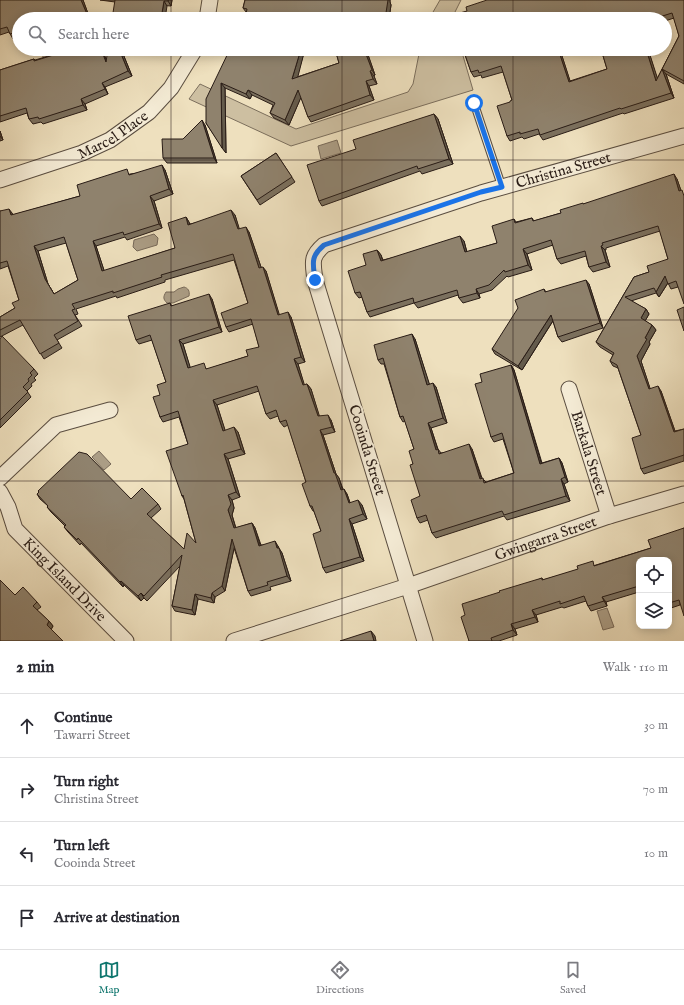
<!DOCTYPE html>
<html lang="en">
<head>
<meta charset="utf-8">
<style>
	:root { --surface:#fff; --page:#f2f2f3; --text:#2b2b33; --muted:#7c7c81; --line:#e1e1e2; --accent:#0f766e }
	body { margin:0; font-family:"IM FELL English",serif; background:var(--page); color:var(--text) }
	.controls { position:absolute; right:12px; bottom:12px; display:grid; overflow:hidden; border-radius:8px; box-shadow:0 2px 10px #0003 }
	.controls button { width:36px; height:36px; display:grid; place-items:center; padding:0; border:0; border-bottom:1px solid var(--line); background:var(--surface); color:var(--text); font:20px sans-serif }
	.stop { position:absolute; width:12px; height:12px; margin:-9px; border:3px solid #1a73e8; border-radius:50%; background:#fff }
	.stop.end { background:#1a73e8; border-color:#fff; box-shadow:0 1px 4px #0008 }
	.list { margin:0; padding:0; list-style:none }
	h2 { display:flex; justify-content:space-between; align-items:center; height:52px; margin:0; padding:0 16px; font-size:17px }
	h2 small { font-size:13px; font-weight:400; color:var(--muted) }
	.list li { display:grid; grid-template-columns:26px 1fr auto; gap:12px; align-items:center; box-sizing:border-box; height:64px; padding:0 16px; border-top:1px solid var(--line) }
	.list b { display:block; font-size:15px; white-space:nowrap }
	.list p { margin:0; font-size:13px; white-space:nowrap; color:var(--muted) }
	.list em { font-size:13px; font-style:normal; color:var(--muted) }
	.icon { flex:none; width:22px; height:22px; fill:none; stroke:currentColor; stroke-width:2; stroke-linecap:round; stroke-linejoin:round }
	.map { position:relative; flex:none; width:684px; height:641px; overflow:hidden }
	.search { position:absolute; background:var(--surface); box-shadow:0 2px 10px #0003; left:12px; right:12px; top:12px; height:44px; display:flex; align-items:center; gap:10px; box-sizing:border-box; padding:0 14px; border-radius:22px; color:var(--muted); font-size:15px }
	.sheet { height:308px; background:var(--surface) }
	nav { display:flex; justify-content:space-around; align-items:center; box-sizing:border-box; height:56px; border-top:1px solid var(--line); background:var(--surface); font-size:11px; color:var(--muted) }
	nav a { display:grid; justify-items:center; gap:2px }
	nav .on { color:var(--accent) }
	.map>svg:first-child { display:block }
	.green { fill:#cdbfa1; stroke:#7b6e5c }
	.water { fill:#ab9d85; stroke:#776959 }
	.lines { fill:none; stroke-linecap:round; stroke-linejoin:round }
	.lane-casing { stroke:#5a4d40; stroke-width:9 }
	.street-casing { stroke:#5a4d40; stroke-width:17 }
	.lane { stroke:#f4ebd5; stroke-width:7 }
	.street { stroke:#f4ebd5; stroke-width:15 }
	.wall { fill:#7b705e; stroke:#291c16; fill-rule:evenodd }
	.shaded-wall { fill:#645b4c; stroke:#291c16 }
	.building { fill:#8f826d; stroke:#291c16; fill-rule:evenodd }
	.route { stroke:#1a73e8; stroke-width:5 }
	.grid { fill:none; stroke:#291c16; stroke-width:1; stroke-opacity:0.55 }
	.labels { text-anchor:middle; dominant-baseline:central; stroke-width:4; stroke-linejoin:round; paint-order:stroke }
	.street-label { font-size:15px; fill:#291c16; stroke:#f4ebd5 }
</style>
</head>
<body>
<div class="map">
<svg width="684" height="641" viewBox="0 0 684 641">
	<rect width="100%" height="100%" fill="#eee0be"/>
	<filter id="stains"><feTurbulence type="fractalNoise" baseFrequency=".005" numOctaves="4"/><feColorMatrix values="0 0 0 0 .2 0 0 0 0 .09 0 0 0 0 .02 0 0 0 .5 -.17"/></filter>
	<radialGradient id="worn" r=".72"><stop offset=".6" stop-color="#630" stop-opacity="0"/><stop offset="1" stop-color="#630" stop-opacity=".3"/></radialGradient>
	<path class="green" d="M 440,0 L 461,0 L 455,12 L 455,19 L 429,19 Z
		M 420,49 L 461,49 L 473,90 L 291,146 L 189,99 L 200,84 L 296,129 L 408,92 L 413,84 Z"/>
	<path class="water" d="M 37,49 L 60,49 L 60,53 L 44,59 L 40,50 Z
		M 337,140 L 341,153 L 321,159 L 318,146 Z
		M 154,234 L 158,238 L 157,245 L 137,251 L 133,247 L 134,240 Z
		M 184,287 C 188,288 190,291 189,296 L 173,303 L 167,303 C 163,299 163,297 166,292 L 174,292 L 178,289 Z
		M 99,451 L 111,464 L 104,470 L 92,457 Z
		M 607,608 L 614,627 L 603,630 L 597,611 Z"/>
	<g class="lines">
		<defs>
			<path id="lane" d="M 474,103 L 502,187"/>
			<g id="street">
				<path d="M 207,19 L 210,0"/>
				<path id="s1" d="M 0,180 L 82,153 L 110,140 L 149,112 L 171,88 L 195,49"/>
				<path id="s2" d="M 569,389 L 609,516"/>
				<path d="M 0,478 L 56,425 L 110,410"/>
				<path id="s3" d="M 0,492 L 8,507 L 15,529 L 126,641"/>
				<path id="s4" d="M 234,641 L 408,586 L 609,516 L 684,494"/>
				<path id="s5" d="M 425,641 L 315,280 C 313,263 310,257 324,245 L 481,193 L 684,136"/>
			</g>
		</defs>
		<use href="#lane" class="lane-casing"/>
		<use href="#street" class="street-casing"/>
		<use href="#lane" class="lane"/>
		<use href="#street" class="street"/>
	</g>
	<path class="wall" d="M 0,0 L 83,0 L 90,19 L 19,19 L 19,37 L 13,39 L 9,32 L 0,35 Z
		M 100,0 L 172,0 L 171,6 L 115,2 Z
		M 245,0 L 390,0 L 390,2 L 391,5 L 389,19 L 245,19 L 246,12 L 243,8 Z
		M 684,0 L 684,84 L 666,74 L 674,98 L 624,114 L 623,113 L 543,140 L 539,134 L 524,139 L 522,137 L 510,141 L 507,136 L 510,102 L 512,100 L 503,72 L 482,78 L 481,75 L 474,77 L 471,72 L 463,49 L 575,49 L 561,53 L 570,81 L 607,69 L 601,49 L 648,49 L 657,79 L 679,36 L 674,18 L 665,21 L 665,19 L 457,19 Z
		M 73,49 L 102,49 L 106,59 L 121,49 L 132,76 L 105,87 L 108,94 L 85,104 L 87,110 L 43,124 L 41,122 L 33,124 L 29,119 L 27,113 L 0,122 L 0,70 L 34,59 L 35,60 Z
		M 230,49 L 305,49 L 297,77 L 339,63 L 335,49 L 366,49 L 375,75 L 374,76 L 377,84 L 369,86 L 374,100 L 311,122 L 308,117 L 301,97 L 289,125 L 274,118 L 270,113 L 273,105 L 252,95 L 250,99 L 225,88 L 226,153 L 206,123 Z
		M 372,49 L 384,49 L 384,51 Z
		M 434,114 L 438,119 L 453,164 L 422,174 L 420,171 L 322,206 L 319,201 L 356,149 Z
		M 205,125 L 217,163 L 167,163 L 163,158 L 183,139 Z
		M 0,131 L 3,140 L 0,141 Z
		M 276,153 L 295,182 L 260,205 L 241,176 Z
		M 165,170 L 173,194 L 154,201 L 162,228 L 127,240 L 125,237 L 96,246 L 104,271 L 175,248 L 186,217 L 190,224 L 235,215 L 239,229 L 249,232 L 261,267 L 266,271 L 279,315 L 291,317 L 305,362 L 298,364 L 304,385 L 307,384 L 311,389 L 319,416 L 331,420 L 335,432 L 323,435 L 336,474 L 339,478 L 343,489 L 347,494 L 350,503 L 362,505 L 367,519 L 352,524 L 364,561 L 326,573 L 323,568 L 321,531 L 314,511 L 313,511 L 310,506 L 306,482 L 288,425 L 284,427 L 280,422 L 278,416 L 270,419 L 266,414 L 259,391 L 217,405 L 225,431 L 238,432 L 245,454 L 228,459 L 240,497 L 232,500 L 234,508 L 232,515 L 236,528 L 252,523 L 255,528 L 261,545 L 278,546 L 279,549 L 282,553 L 291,581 L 270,587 L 271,590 L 251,596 L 248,591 L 234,548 L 225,591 L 215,597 L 214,603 L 198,599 L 195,615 L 175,611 L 172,606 L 180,566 L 147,601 L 144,598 L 141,601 L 124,585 L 123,587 L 81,543 L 80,545 L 68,532 L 64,527 L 65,526 L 51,512 L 47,507 L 48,506 L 40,499 L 37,494 L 39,492 L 38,491 L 131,499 L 158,504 L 161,509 L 151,518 L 184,549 L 196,543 L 184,499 L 182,496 L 188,444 L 179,417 L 163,422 L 160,417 L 160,395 L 166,382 L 152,340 L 139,344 L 136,340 L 170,303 L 172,306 L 212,299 L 222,332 L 183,344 L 190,368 L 208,369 L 248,356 L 259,347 L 253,324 L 229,332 L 226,327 L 248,303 L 234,260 L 165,280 L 165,282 L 117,298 L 116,296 L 76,309 L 78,314 L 75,315 L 82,326 L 57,340 L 62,348 L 44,359 L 23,325 L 0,337 L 0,317 L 15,308 L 19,300 L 8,266 L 0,269 L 0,211 L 12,213 L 13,215 L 80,196 L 130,174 ZM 66,243 L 78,280 L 54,294 L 48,284 L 38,251 Z
		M 677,179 L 681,191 L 678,287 L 671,289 L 668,283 L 659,297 L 656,293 L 631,301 L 646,309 L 649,314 L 645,321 L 652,325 L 656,330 L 649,342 L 650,344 L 641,361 L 650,389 L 661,391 L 675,431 L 684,429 L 684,461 L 644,474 L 641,469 L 641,435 L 618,368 L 613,366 L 610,361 L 613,355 L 600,347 L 596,342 L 634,277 L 649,272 L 668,259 L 660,231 L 606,248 L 606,250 L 605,250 L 610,267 L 593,272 L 589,267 L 586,256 L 561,264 L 557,259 L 553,245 L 527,254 L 532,270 L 508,277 L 507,276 L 492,290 L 479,294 L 480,298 L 463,303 L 459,298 L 458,295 L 418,308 L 414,303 L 370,317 L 367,312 L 362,297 L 359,298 L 355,293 L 366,265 L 377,250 L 381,255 L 383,260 L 464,241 L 467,252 L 497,243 L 514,219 L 516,222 L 532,218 L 534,221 L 561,213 L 584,204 Z
		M 589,284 L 603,328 L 562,342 L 558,337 L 553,321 L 522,370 L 495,354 L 492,349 L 544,289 L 546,292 Z
		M 0,339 L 34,369 L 38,374 L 34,378 L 36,380 L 31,384 L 32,386 L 27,391 L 31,397 L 0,428 Z
		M 415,339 L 429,384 L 436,387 L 447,423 L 431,428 L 438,449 L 441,453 L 472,449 L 482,478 L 486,482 L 514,473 L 503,439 L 494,442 L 491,437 L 482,382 L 511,365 L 514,370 L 542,463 L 559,458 L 562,463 L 568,482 L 564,484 L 570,501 L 507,520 L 504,516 L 436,538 L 432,533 L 428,520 L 420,523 L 417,518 L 420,496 L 413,464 L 414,449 L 405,421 L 403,422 L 400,417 L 384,364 L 381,364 L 378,360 Z
		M 684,528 L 680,605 L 671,608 L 669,605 L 669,560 L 639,560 L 639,592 L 606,602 L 607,606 L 591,611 L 588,606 L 586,601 L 564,608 L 562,607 L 536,615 L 538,622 L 515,629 L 517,635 L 499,641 L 469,641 L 465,615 L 542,578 L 543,580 L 596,565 L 651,548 Z
		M 15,595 L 37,602 L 41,607 L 37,610 L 49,621 L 53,626 L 51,629 Z"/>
	<path class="shaded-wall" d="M 81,0 L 83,0 L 90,19 L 89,19 Z
		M 168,0 L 172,0 L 171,6 L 168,1 Z
		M 386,0 L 390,0 L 390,2 L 391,5 L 389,19 L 385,19 Z
		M 164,1 L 167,6 L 165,19 L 161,19 Z
		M 101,49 L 102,49 L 109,67 L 106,62 Z
		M 119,49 L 121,49 L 132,76 L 128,71 Z
		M 301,49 L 305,49 L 296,84 L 292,79 Z
		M 364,49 L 366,49 L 375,75 L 372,70 Z
		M 558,49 L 561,53 L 572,87 L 569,82 Z
		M 646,49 L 648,49 L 660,86 L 656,81 Z
		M 662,69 L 666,74 L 674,98 L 671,93 Z
		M 370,71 L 374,76 L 377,84 L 373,79 Z
		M 366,81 L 369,86 L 374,100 L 370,95 Z
		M 102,83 L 105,87 L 108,94 L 105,89 Z
		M 221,83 L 225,88 L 226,153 L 222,148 Z
		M 248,90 L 252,95 L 250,99 L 246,94 Z
		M 298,90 L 302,95 L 289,125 L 285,120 Z
		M 81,99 L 85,104 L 87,110 L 83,105 Z
		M 434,114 L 438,119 L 453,164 L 449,159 Z
		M 202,120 L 205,125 L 217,163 L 214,158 Z
		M 0,131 L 3,140 L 0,136 Z
		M 162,165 L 165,170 L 173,194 L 169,189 Z
		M 674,174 L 677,179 L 683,196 L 679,191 Z
		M 150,196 L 154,201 L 162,228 L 159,224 Z
		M 9,209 L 12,213 L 14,220 L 11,215 Z
		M 231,210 L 235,215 L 241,234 L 238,229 Z
		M 186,217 L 189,222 L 191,229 L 188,225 Z
		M 246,227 L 249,232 L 263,273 L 259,268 Z
		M 460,236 L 464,241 L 468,257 L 465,252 Z
		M 93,241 L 96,246 L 106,276 L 102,271 Z
		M 34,246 L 38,251 L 48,284 L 57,299 L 45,279 Z
		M 601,246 L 605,250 L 610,267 L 606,262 Z
		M 523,249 L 527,254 L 532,270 L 528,265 Z
		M 377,250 L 381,255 L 384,266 L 381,261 Z
		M 263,267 L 266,271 L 281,320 L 278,315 Z
		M 665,276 L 669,281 L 659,297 L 656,292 Z
		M 586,280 L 589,284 L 603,328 L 600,323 Z
		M 476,289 L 479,294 L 480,298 L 477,293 Z
		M 209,294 L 212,299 L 222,332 L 219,327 Z
		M 646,309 L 649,314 L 644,323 L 641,318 Z
		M 288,312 L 291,317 L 305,362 L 301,357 Z
		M 551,315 L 554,319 L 522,370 L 518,366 Z
		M 652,325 L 656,330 L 649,342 L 650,344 L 641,361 L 652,394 L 649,389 L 637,356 L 645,338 Z
		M 412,334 L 415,339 L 431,389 L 427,385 Z
		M 179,340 L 183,344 L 192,373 L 188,368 Z
		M 294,359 L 298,364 L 306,390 L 303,385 Z
		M 511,365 L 514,370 L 543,469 L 540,464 Z
		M 433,383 L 436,387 L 447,423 L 443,418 Z
		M 307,384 L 311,389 L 321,421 L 318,416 Z
		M 658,386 L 661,391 L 677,437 L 674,432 Z
		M 213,400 L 217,405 L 227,436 L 223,431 Z
		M 328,415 L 331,420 L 335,432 L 332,427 Z
		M 428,423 L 431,428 L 439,454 L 436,450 Z
		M 234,427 L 238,432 L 245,454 L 241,449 Z
		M 320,430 L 323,435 L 336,474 L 339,478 L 344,495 L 341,490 L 334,473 Z
		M 469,444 L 472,449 L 483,484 L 480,479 Z
		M 224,454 L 228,459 L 240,497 L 236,492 Z
		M 559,458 L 562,463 L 568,482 L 565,477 Z
		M 561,479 L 564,484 L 570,501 L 566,496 Z
		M 344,489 L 347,494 L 352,508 L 349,503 Z
		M 228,495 L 232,500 L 234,508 L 232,515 L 237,533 L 234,528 L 228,510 Z
		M 358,500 L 362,505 L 367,519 L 363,514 Z
		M 349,519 L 352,524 L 364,561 L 360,557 Z
		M 252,523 L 255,528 L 262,551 L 259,546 Z
		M 232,539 L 235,544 L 225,591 L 222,586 Z
		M 275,541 L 282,553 L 291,581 L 287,576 Z
		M 121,581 L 124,585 L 123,587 L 120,582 Z
		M 141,593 L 144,598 L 141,601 L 138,596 Z
		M 212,593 L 215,597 L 214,603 L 211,598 Z
		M 195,594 L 198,599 L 195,615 L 192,610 Z
		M 602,597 L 606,602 L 607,606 L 604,601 Z
		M 532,610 L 536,615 L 538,622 L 535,617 Z
		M 49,621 L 53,626 L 51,630 L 47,625 Z
		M 511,624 L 515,629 L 517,635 L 513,630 Z
		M 371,631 L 375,636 L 376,641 L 374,641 Z"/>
	<path class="building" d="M 0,0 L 81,0 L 89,19 L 19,19 L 19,31 L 10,34 L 7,27 L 0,29 Z
		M 115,0 L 168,0 L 168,1 L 164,1 L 161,19 L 112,19 Z
		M 245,0 L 388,0 L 385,19 L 245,19 L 247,9 L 243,8 Z
		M 487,0 L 684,0 L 684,81 L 662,69 L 671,93 L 621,109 L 620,108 L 540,135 L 538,129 L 520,134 L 520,132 L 507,136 L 497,106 L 510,102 L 510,101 L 512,100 L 501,66 L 479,73 L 478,70 L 471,72 L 463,49 L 558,49 L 569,82 L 607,69 L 601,49 L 646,49 L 656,81 L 679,36 L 672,13 L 653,19 L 457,19 L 456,14 L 467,11 L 466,7 Z
		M 73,49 L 101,49 L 106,62 L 108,49 L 119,49 L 128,71 L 102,83 L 105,89 L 81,99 L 83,105 L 39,119 L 38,117 L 29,119 L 26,108 L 0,116 L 0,70 L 34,59 L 34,61 Z
		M 230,49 L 301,49 L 292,79 L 339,63 L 335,49 L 364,49 L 372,70 L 370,71 L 373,79 L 366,81 L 370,95 L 308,117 L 298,90 L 285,120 L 270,113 L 275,103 L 248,90 L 246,94 L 221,83 L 222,148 L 206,123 L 206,99 Z
		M 434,114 L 449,159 L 418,169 L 417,166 L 319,201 L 307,165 L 356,149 L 353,140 Z
		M 202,120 L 214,158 L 163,158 L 162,139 L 183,139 Z
		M 276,153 L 292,177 L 257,200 L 241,176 Z
		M 162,165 L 169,189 L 150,196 L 159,224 L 124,235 L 123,232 L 93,241 L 102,271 L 175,248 L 168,223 L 186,217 L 188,225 L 231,210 L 238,229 L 246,227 L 259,268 L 263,267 L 278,315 L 288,312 L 301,357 L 294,359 L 303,385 L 307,384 L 318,416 L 328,415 L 332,427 L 320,430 L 334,473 L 335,473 L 341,490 L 344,489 L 349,503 L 358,500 L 363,514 L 349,519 L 360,557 L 323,568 L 313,534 L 321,531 L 312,506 L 310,506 L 302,484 L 306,482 L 286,420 L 280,422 L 276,410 L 266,414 L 257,386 L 213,400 L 223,431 L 234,427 L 241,449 L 224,454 L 236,492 L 228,495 L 231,504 L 228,510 L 234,528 L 252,523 L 259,546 L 275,541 L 277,548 L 279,548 L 287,576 L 267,582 L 268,585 L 248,591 L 232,539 L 222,586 L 212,593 L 211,598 L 195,594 L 192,610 L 172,606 L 182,555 L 144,596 L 141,593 L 138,596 L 121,581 L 120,582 L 78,538 L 77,540 L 64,527 L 66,525 L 47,507 L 48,506 L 37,494 L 39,492 L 38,491 L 79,452 L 87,454 L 131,499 L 142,488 L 158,504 L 147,514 L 184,549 L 187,533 L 196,543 L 183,495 L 182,496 L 166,451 L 188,444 L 178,411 L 160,417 L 153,397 L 160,395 L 157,385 L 166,382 L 150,335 L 136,340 L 128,316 L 170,303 L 171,306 L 209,294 L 219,327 L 179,340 L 188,368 L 204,363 L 206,369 L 248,356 L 246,350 L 259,347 L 251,319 L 226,327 L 221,313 L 248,303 L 233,254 L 161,275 L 162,277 L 113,293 L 113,291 L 72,304 L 75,309 L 72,310 L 78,321 L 54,335 L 59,343 L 40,354 L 20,320 L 0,330 L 0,317 L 15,308 L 12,303 L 19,300 L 7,261 L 0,263 L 0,211 L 9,209 L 11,215 L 80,196 L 77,185 L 127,169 L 129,175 ZM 64,237 L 78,280 L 54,294 L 45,279 L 34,246 Z
		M 674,174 L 679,191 L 682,190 L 684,196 L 684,304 L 676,281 L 668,284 L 665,276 L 656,292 L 654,288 L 625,297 L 646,309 L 641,318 L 652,325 L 645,338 L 647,339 L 637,356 L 649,389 L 658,386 L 674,432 L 684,429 L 684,455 L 641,469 L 632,438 L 641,435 L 617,365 L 610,361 L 614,353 L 596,342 L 634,277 L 649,272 L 647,266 L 668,259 L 658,226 L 602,243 L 603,245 L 601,246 L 606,262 L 589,267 L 585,251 L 557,259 L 551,240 L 523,249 L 528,265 L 505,272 L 504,270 L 489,285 L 476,289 L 477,293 L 459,298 L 457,290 L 414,303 L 413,298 L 367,312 L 360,292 L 355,293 L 348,271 L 366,265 L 363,254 L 377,250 L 381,261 L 460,236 L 465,252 L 497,243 L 492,226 L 514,219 L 515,223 L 532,218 L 533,221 L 561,213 L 560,210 L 583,203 L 583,204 Z
		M 586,280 L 600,323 L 558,337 L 551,315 L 518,366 L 492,349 L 518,308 L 515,300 L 544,289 L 545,292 Z
		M 684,307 L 684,331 L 677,310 Z
		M 412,334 L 427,385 L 433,383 L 443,418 L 428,423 L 436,450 L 438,449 L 439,454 L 469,444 L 480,479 L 483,478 L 484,483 L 514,473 L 502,433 L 491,437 L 475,384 L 482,382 L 480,374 L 511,365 L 540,464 L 559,458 L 565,477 L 561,479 L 566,496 L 504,515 L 502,511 L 432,533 L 426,515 L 417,518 L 411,500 L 420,496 L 410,465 L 413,464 L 409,451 L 414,449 L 403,416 L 400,417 L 383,358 L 378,360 L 374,345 Z
		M 2,336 L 34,369 L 30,373 L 32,375 L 28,379 L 29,381 L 23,387 L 28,392 L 0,420 L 0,339 Z
		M 684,528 L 684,616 L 679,600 L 669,603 L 669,560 L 639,560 L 639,586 L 602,597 L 604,601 L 588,606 L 584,596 L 560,604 L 560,601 L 532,610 L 535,617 L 511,624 L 513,630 L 491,638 L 492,641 L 469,641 L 461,617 L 465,615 L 462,604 L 500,592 L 499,591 L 542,578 L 542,580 L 578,569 L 577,566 L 593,561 L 594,566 L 651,548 L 648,540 Z
		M 0,580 L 15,595 L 23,587 L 37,602 L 33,606 L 49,621 L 47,625 L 63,641 L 0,641 Z
		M 371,631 L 374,641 L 340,641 Z"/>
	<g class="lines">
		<path class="route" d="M 315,280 C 313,263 310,257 324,245 L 481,192 L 502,187 L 474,103"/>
	</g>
	<path class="grid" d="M 171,0 L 171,19M 342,0 L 342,19M 513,0 L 513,19M 171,49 L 171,641M 342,49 L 342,641M 513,49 L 513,641M 0,160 L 684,160M 0,320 L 684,320M 0,481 L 684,481"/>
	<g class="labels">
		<g class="street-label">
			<text stroke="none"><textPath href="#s1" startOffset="122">Marcel Place</textPath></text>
			<text stroke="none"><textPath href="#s5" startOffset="667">Christina Street</textPath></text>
			<text transform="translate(367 450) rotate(73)">Cooinda Street</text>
			<text stroke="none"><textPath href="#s2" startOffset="67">Barkala Street</textPath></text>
			<text stroke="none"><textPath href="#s4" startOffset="328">Gwingarra Street</textPath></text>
			<text stroke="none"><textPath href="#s3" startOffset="111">King Island Drive</textPath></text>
		</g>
	</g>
	<rect width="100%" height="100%" filter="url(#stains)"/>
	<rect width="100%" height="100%" fill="url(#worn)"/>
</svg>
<div class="controls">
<button><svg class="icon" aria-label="locate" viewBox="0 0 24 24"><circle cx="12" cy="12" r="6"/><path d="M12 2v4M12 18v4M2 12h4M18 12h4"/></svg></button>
<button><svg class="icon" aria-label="layers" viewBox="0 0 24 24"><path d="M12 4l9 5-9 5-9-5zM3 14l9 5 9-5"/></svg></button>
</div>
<div class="stop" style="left:474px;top:103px"></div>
<div class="stop end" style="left:315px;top:280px"></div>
<div class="search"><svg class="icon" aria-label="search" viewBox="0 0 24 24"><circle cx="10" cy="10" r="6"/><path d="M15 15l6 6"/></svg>Search here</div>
</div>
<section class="sheet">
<h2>2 min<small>Walk · 110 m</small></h2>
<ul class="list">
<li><svg class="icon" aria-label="ahead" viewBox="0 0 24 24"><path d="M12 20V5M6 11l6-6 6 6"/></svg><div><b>Continue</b><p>Tawarri Street</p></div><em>30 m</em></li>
<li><svg class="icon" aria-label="right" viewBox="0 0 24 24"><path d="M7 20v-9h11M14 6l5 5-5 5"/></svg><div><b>Turn right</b><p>Christina Street</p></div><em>70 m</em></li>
<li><svg class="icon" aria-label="left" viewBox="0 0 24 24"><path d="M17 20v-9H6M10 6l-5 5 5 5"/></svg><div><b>Turn left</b><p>Cooinda Street</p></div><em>10 m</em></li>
<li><svg class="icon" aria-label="arrive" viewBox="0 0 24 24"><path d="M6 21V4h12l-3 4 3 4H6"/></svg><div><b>Arrive at destination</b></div></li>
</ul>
</section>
<nav>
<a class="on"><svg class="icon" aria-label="map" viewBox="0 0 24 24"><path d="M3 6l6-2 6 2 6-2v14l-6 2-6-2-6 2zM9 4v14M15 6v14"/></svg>Map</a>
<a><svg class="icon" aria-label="directions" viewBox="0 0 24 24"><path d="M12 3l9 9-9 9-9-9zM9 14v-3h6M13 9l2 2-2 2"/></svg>Directions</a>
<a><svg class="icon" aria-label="saved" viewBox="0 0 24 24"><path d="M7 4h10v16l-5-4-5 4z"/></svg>Saved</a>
</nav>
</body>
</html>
